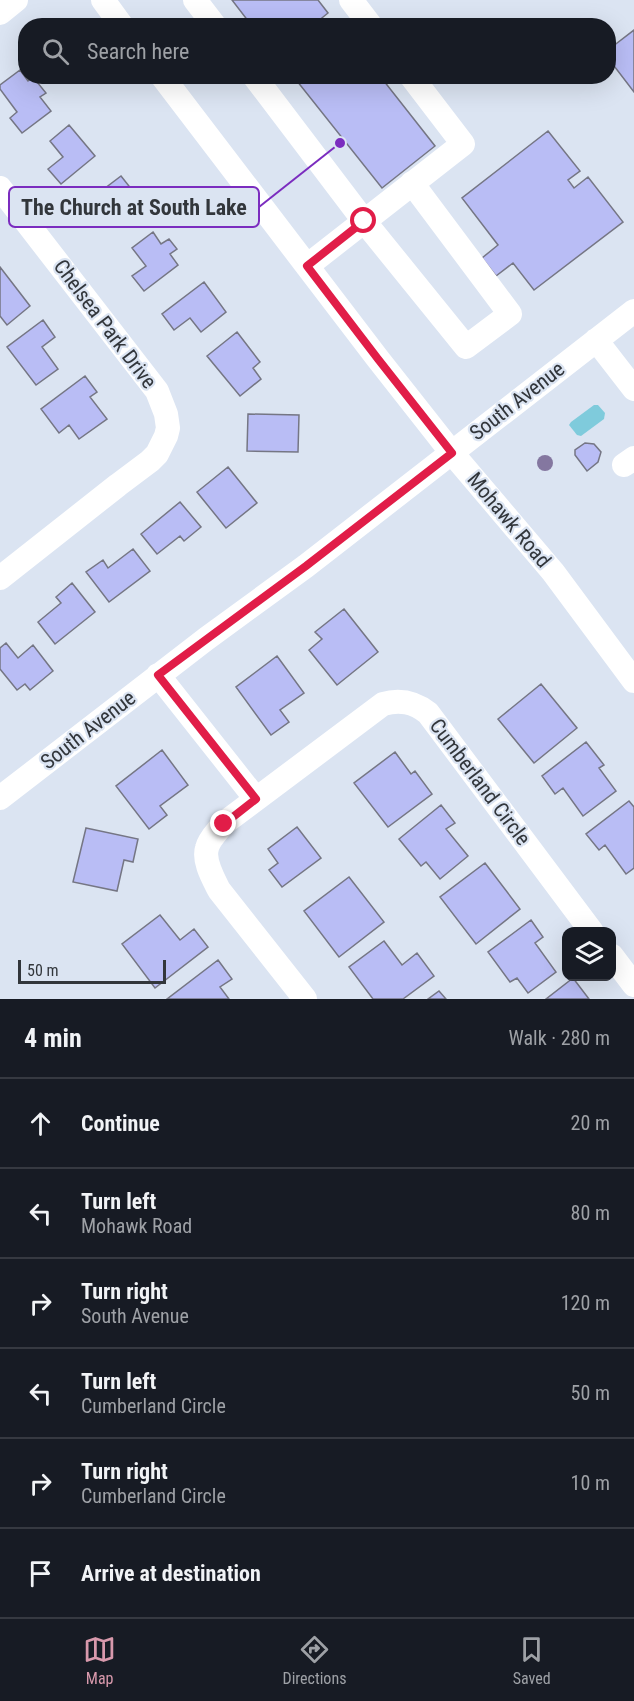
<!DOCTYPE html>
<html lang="en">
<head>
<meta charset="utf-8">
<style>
	:root { --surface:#171b24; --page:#20242c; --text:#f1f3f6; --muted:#9ea1a6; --line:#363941; --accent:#d899ac }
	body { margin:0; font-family:"Roboto Condensed",sans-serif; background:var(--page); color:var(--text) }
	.controls { position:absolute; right:18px; bottom:18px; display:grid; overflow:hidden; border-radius:12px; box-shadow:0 6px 24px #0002 }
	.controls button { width:54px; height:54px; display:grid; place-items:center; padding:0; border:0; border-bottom:2px solid var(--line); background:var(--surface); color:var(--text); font:30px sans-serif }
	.scale { position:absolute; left:18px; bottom:15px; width:148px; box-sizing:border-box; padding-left:6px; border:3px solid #32363b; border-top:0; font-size:16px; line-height:21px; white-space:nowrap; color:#32363b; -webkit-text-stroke:4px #dbe4f2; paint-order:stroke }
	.stop { position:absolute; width:18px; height:18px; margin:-14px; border:4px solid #e11d48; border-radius:50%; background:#fff }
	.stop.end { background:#e11d48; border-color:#fff; box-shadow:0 2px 6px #0008 }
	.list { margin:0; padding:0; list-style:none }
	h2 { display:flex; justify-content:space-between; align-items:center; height:78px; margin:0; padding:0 24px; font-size:26px }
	h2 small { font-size:20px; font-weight:400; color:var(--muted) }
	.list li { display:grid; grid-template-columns:39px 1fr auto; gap:18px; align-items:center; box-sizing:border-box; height:90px; padding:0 24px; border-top:2px solid var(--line) }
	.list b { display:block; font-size:22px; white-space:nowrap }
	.list p { margin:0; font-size:20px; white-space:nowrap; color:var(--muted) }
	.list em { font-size:20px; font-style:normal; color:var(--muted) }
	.icon { flex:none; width:33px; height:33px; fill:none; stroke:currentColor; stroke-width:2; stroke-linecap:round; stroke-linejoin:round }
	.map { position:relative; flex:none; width:634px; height:999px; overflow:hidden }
	.search { position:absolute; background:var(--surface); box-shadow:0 6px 24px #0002; left:18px; right:18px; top:18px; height:66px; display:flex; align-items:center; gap:15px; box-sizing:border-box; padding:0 21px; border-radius:24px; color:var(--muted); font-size:22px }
	.sheet { height:618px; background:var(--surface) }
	nav { display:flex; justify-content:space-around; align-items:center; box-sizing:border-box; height:84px; border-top:2px solid var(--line); background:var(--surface); font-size:16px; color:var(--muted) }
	nav a { display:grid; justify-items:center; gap:3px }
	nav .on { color:var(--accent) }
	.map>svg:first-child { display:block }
	.water { fill:#7fcbdc }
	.building { fill:#b9bdf5; stroke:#757684; stroke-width:1.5 }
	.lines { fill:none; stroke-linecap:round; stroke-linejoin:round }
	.minor { stroke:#fff; stroke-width:24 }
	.tree { fill:#8477a0 }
	.route { stroke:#e11d48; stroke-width:8 }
	.labels { text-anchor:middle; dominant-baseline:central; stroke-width:4.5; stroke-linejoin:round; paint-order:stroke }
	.street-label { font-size:21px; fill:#32363b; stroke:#dbe4f2 }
	.leader { fill:none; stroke:#7b2cbf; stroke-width:2 }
	.callout-dot { fill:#7b2cbf; stroke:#dbe4f2; stroke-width:2 }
	.callout { fill:#dbe4f2; stroke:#7b2cbf; stroke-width:2 }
	.callout-label { font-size:22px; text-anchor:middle; font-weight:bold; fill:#32363b }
</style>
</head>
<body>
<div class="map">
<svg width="634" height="999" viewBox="0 0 634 999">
	<rect width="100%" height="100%" fill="#dbe4f2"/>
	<path class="water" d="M 594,405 L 598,405 L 605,413 L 604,419 L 581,436 L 577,435 L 569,425 L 571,422 Z"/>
	<path class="building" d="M 232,0 L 318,0 L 328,13 L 312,26 L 252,26 Z
		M 634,30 L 634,92 L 608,58 L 608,50 Z
		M 20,70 L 28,81 L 33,77 L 46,93 L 40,97 L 51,111 L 22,133 L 10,118 L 17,112 L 0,89 L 0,85 Z
		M 293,76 L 380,76 L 435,146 L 382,188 Z
		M 69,125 L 95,156 L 61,184 L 48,169 L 63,157 L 50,141 Z
		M 548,131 L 580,171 L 568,180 L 574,188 L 588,177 L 623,222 L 534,290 L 513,263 L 496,276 L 482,258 L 498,245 L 462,198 Z
		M 121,176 L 144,205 L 119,224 L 108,211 L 91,224 L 79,208 Z
		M 153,232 L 161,244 L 169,239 L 177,249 L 170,254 L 178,265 L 144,291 L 132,276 L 146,266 L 132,248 Z
		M 0,267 L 30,306 L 7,325 L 0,316 Z
		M 204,282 L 226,312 L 201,332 L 190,318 L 174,330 L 162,314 Z
		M 43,320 L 55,337 L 42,347 L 58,369 L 36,385 L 7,347 Z
		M 237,332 L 260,362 L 253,368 L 261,379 L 240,396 L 207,356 Z
		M 85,376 L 97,392 L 90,397 L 107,419 L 79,439 L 69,425 L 59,433 L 41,409 Z
		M 248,414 L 299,415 L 298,452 L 247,451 Z
		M 585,443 L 594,444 L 601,452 L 598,462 L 587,471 L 575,455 L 575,450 Z
		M 228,467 L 257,503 L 226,528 L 197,492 Z
		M 180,502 L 201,527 L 184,541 L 180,536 L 157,554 L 141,534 Z
		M 133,549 L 150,571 L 109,602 L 86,572 L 103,560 L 108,568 Z
		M 72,583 L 95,612 L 55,644 L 38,622 L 61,603 L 56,597 Z
		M 344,609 L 378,652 L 337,685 L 309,650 L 322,639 L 315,632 Z
		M 6,643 L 18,658 L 33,645 L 53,671 L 30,690 L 25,684 L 17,690 L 0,669 L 0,648 Z
		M 277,656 L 304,693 L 280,710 L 289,722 L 271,735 L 236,687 Z
		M 541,684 L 577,728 L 534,763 L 498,719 Z
		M 586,742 L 604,765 L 599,768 L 616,791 L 583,816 L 563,788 L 555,794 L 542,776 Z
		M 162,750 L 188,785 L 160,806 L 167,815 L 149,829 L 116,786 Z
		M 395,752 L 411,774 L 415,771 L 432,794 L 388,827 L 354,783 Z
		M 629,801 L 634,807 L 634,868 L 626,874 L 605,845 L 599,850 L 586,834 Z
		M 441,805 L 455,823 L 446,829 L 468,856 L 440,879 L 426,862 L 421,866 L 399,839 Z
		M 297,827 L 321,858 L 282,887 L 269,870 L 278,863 L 268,849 Z
		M 86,828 L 138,839 L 133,862 L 124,860 L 117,891 L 73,882 Z
		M 485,863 L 520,909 L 476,944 L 440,897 Z
		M 349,877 L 384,922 L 339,957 L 304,911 Z
		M 160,915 L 180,940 L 194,929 L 208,947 L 155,988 L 122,944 Z
		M 531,920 L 543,937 L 535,943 L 556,972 L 528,993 L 517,978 L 510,982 L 488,952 Z
		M 384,941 L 402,965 L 417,953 L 434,976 L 403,999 L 373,999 L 349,967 Z
		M 218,960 L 232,979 L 220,987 L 229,999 L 167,999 Z
		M 573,978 L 589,999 L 546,999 Z
		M 439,991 L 446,999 L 428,999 Z"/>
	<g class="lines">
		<path class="minor" d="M 103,0 L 122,26
			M 195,0 L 215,26
			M 351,0 L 371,26
			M 0,13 L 16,0
			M 162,76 L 378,359 L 452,453 L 553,572 L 634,681
			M 254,76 L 364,221 L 466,347 L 510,314 L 412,183
			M 0,188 L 157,391 L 166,414 L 168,428 L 166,436 L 157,454 L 150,461 L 118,485 L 0,578
			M 307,266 L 463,144 L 411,76
			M 596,340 L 634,389
			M 624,465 L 634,458
			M 158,675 L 256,799
			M 0,798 L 206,639 L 306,566 L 634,311
			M 612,956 L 634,985
			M 305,999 L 219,890 C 213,878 203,861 207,848 C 209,839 218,831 223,824 L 383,704 C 400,699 414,702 428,713 L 592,932"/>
	</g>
	<circle class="tree" cx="545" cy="463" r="8"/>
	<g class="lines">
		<path class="route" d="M 224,824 L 256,799 L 158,675 L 306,566 L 452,453 L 378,359 L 307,266 L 364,221"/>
	</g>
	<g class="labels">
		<g class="street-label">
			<text transform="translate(105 324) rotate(53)">Chelsea Park Drive</text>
			<text transform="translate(517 401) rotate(-38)">South Avenue</text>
			<text transform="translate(509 520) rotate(50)">Mohawk Road</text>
			<text transform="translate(88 730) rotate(-38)">South Avenue</text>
			<text transform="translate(480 782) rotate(53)">Cumberland Circle</text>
		</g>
	</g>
	<path class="leader" d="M340 143L259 207"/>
	<circle class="callout-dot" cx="340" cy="143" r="6"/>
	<rect class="callout" x="9" y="187" width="250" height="40" rx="6"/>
	<g class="callout-label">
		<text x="134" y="215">The Church at South Lake</text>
	</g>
</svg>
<div class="controls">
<button><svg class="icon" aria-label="layers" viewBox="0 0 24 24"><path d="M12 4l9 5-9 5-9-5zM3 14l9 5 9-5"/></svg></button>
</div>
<div class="scale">50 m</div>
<div class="stop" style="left:364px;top:221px"></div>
<div class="stop end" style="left:224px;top:824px"></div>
<div class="search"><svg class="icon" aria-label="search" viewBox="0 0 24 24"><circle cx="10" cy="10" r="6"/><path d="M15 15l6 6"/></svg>Search here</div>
</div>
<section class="sheet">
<h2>4 min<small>Walk · 280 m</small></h2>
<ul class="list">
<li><svg class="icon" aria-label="ahead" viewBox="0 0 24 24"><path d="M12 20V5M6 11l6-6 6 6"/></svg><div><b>Continue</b></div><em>20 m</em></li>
<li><svg class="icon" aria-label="left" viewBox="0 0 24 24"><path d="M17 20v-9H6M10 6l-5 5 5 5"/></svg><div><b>Turn left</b><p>Mohawk Road</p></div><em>80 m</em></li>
<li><svg class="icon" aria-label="right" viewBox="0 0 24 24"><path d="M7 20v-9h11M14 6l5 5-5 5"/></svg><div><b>Turn right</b><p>South Avenue</p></div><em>120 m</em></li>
<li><svg class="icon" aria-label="left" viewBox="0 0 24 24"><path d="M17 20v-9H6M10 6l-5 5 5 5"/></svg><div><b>Turn left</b><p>Cumberland Circle</p></div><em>50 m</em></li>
<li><svg class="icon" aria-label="right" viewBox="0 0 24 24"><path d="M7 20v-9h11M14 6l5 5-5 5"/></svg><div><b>Turn right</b><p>Cumberland Circle</p></div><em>10 m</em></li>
<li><svg class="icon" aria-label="arrive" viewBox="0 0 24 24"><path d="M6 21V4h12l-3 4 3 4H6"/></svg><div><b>Arrive at destination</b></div></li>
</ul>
</section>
<nav>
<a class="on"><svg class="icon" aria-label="map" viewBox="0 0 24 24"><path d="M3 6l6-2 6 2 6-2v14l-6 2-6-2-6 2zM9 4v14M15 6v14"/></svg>Map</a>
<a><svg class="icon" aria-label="directions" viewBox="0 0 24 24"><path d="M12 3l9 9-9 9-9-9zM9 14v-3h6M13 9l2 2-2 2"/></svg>Directions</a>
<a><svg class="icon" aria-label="saved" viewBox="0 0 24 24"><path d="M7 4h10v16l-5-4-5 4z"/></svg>Saved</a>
</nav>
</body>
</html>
